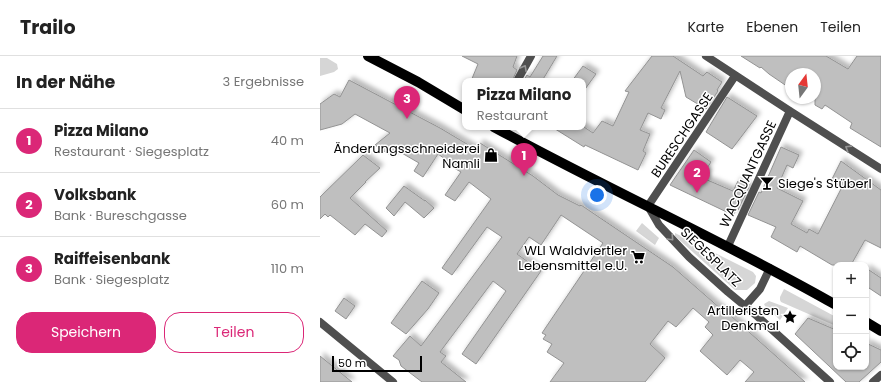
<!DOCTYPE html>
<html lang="de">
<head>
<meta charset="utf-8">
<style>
	:root { --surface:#fff; --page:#f2f2f2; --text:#222; --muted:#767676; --line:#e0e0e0; --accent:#db2777 }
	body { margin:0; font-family:Poppins,sans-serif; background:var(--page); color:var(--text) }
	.controls { position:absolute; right:12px; bottom:12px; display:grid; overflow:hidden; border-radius:8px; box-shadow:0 1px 3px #0004 }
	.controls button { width:36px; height:36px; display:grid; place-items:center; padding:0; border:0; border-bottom:1px solid var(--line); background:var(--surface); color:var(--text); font:20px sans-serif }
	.compass { position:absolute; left:465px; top:12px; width:36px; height:36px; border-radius:50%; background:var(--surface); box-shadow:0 1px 3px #0004; rotate:15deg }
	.scale { position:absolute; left:12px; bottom:10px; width:90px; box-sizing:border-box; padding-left:4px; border:2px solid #000; border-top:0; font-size:11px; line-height:14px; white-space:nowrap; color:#000; -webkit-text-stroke:3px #fff; paint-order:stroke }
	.you { position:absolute; left:277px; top:139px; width:14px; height:14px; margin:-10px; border:3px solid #fff; border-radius:50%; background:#1a73e8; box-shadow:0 0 0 6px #1a73e833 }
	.badge { display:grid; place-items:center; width:26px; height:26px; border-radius:50%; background:var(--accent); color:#fff; font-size:13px; font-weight:700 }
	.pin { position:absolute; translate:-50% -33px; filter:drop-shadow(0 1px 2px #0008) }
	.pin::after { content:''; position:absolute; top:21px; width:14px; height:12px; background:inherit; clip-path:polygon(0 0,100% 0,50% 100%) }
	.popup { position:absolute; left:142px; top:22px; width:124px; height:52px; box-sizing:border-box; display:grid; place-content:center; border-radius:8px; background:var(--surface); filter:drop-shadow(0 1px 3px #0005); font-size:13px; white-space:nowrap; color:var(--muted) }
	.popup b { font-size:15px; color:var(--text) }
	.popup::after { content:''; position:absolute; left:50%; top:100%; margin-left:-8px; border:8px solid transparent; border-top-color:var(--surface) }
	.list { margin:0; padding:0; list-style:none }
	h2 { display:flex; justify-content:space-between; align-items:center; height:52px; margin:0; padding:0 16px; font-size:17px }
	h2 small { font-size:13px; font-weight:400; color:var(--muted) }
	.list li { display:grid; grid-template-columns:26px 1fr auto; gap:12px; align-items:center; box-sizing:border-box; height:64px; padding:0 16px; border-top:1px solid var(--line) }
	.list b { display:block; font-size:15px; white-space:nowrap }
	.list p { margin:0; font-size:13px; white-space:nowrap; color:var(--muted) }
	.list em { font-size:13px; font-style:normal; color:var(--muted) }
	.actions { display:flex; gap:8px; padding:12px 16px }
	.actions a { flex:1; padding:9px 0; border:1px solid var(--accent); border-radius:16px; text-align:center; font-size:14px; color:var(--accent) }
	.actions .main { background:var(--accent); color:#fff }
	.icon { flex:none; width:22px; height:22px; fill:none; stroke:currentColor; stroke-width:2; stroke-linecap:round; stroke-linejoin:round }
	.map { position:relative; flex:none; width:561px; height:326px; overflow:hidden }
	header { display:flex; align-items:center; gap:24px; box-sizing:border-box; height:56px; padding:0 20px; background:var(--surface); border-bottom:1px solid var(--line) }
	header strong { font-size:19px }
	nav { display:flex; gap:22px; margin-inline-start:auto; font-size:14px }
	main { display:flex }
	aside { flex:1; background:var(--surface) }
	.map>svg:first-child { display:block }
	.green { fill:#d6d6d6 }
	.building { fill:#bfbfbf; stroke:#939393; filter:url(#shadow) }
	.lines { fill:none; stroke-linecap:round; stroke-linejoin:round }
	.minor { stroke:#4f4f4f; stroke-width:8 }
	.primary { stroke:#000; stroke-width:10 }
	.oneway { stroke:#959595 }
	.labels { text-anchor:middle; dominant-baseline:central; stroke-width:3; stroke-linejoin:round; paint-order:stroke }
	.street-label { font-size:13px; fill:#000; stroke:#fff }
	.poi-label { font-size:13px; fill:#000; stroke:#fff; text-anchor:end }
</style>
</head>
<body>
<header>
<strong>Trailo</strong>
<nav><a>Karte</a><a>Ebenen</a><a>Teilen</a></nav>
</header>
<main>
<aside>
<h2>In der Nähe<small>3 Ergebnisse</small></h2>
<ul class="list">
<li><span class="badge">1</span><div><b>Pizza Milano</b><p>Restaurant · Siegesplatz</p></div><em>40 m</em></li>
<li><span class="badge">2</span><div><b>Volksbank</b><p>Bank · Bureschgasse</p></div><em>60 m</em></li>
<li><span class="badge">3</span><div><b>Raiffeisenbank</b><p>Bank · Siegesplatz</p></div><em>110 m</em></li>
</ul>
<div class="actions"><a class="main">Speichern</a><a>Teilen</a></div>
</aside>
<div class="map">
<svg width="561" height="326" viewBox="0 0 561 326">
	<defs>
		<filter id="shadow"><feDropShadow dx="3.5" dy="-3.5" stdDeviation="2" flood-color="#0004"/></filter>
	</defs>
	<rect width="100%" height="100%" fill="#fff"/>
	<path class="green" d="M 0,2 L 7,2 L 17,8 L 18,13 L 14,16 L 0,20 Z
		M 322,167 L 339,182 L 335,189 L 316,175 Z
		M 355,177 L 433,216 L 436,220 L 435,227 L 427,234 L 415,234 L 355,180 Z
		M 464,233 L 516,261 L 516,270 L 461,246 L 460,244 L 460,241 Z
		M 449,245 L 468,252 L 460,264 L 445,250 L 444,248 Z"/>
	<path class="building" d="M 142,0 L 197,0 L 193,11 L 197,14 L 192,25 L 151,25 L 158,8 Z
		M 223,0 L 237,0 L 222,25 L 203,25 L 207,19 L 210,21 Z
		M 332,0 L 353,0 L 383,20 L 387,16 L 402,26 L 397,34 L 398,35 L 386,53 L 366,41 L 360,15 L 341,52 L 345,54 L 341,63 L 328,57 L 320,74 L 330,78 L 323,95 L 326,97 L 318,114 L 265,89 L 264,91 L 232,71 L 264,71 L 273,77 L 282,65 L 293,70 L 309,36 L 305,35 Z
		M 421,0 L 506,0 L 528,13 L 537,0 L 561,0 L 561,91 L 530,72 L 532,67 L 505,49 L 502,53 L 495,49 L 495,18 L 471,18 L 471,33 L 449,18 L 441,11 L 440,12 Z
		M 263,10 L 276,18 L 263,36 L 263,25 L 252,25 Z
		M 29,24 L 120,72 L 157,94 L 160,87 L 213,120 L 238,139 L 260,150 L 261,149 L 353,211 L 409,260 L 410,259 L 485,326 L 425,326 L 434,316 L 420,304 L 407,319 L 380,295 L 393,279 L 385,271 L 389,266 L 373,252 L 356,271 L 348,265 L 330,288 L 345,302 L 325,326 L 230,326 L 244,307 L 227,296 L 232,288 L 223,283 L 226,279 L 222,277 L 283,187 L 241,159 L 221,189 L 209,181 L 197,198 L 221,215 L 156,308 L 142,298 L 186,235 L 173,225 L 120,296 L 126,300 L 121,306 L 146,326 L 102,326 L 81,310 L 79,304 L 73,300 L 90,280 L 101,290 L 182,181 L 167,171 L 132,219 L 122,212 L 171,143 L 149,126 L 135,145 L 125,139 L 141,116 L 134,112 L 136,111 L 118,98 L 103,121 L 94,115 L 99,107 L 80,96 L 73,101 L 55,89 L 70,77 L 35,58 L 22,68 L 0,74 L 0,48 L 14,38 L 20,41 Z
		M 407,41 L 437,60 L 412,93 L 386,76 Z
		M 461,91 L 479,99 L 473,112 L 467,109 L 457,132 L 483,145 L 471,168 L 487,177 L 489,173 L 498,178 L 522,131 L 511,125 L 521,105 L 561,134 L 561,192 L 545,184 L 531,209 L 512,209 L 480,190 L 477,196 L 451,181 L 456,171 L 428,159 L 439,136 L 441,137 Z
		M 374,94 L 391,106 L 386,114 L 389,116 L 385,123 L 413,135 L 418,125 L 429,131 L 418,154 L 417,153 L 413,159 L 350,129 Z
		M 43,99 L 60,112 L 45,126 L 46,126 L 30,142 L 67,175 L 62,181 L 45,168 L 35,179 L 10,159 L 8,161 L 5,158 L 0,163 L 0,141 Z
		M 84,130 L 105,145 L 105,144 L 114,152 L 104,162 L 85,146 L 74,160 L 66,152 Z
		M 546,212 L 561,222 L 561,240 L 546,230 Z
		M 102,225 L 119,237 L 108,253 L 86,278 L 71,267 Z
		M 24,242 L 35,250 L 26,263 L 15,255 Z
		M 488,262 L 516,274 L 516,311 L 546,311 L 546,287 L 561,294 L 561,306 L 539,326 L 526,326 L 475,278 Z
		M 0,300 L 32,326 L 0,326 Z"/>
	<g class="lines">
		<path class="minor" d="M 386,0 L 470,55 L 561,113
			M 415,20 L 328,150 L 339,169 L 369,201 L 408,236 L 437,260 L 510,326
			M 197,25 L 211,0
			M 408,190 L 470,55
			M 425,250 L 440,233 L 450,212
			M 0,266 L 73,326
			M 553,326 L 561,319"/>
		<path class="primary" d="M 48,0 L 98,26 L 145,54
			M 174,71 C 287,133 404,185 516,249
			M 546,266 L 561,275"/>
	</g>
	<defs><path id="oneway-chevron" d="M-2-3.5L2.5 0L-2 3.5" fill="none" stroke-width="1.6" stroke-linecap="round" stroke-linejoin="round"/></defs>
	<g class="oneway">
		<use href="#oneway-chevron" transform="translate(204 12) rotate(-61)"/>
		<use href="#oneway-chevron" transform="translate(528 92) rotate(-148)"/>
		<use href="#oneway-chevron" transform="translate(351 182) rotate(47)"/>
	</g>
	<defs>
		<symbol id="shop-bare" viewBox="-9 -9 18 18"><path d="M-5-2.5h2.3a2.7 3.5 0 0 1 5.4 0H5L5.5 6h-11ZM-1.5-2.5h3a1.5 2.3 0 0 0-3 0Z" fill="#000" stroke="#fff" stroke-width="2.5" paint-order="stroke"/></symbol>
		<symbol id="bar-bare" viewBox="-9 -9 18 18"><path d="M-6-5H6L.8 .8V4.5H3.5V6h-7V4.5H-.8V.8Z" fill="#000" stroke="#fff" stroke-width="2.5" paint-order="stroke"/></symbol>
		<symbol id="supermarket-bare" viewBox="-9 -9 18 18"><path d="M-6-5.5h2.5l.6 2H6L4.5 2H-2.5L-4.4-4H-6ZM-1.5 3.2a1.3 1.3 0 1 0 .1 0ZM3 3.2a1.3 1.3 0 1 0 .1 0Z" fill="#000" stroke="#fff" stroke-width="2.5" paint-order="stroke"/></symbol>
		<symbol id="sight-bare" viewBox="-9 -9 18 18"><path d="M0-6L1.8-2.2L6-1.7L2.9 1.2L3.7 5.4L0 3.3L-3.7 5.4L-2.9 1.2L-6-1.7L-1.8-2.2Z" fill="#000" stroke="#fff" stroke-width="2.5" paint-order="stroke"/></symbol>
	</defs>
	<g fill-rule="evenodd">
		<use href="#shop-bare" x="161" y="89" width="20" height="20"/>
		<use href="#bar-bare" x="437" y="117" width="20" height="20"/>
		<use href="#supermarket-bare" x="308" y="191" width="20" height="20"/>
		<use href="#sight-bare" x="460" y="251" width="20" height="20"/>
	</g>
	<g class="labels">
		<g class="street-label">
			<text transform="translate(362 79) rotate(-56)">BURESCHGASSE</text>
			<text transform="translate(428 118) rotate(-65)">WACQUANTGASSE</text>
			<text transform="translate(391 201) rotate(44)">SIEGESPLATZ</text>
		</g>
		<g class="poi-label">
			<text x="160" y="92">Änderungsschneiderei<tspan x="160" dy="15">Namli</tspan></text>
			<text x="458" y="127" text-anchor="start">Siege's Stüberl</text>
			<text x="307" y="194">WLI Waldviertler<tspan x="307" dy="15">Lebensmittel e.U.</tspan></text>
			<text x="459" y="254">Artilleristen<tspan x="459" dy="15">Denkmal</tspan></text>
		</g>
	</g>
</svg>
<div class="controls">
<button>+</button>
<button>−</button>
<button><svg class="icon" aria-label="locate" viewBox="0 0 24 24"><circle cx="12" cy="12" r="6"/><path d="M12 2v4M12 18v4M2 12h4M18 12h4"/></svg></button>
</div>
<svg class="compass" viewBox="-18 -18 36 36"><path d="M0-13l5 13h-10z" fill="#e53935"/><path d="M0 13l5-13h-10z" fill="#767676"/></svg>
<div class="scale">50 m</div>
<div class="you"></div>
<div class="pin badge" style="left:204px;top:120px">1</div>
<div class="popup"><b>Pizza Milano</b>Restaurant</div>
<div class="pin badge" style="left:377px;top:137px">2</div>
<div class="pin badge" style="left:87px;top:63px">3</div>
</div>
</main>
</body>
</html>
